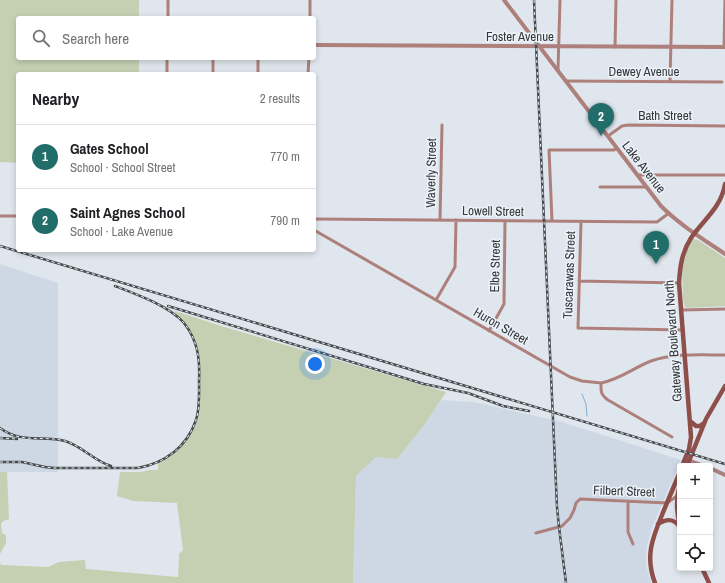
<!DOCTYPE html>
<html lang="en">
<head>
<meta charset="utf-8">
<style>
	:root { --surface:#fff; --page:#f2f2f2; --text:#202124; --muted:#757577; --line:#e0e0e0; --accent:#216d6a }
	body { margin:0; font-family:"Archivo Narrow",sans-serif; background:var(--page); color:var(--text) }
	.controls { position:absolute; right:12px; bottom:12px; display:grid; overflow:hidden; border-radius:4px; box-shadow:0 2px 6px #0003 }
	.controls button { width:36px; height:36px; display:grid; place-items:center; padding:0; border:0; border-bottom:1px solid var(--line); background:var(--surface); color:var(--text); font:20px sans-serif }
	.you { position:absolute; left:315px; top:364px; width:14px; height:14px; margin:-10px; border:3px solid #fff; border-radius:50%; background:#1a73e8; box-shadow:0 0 0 6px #1a73e833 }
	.badge { display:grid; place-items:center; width:26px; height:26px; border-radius:50%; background:var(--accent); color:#fff; font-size:13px; font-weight:700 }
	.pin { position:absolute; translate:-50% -33px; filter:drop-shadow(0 1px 2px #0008) }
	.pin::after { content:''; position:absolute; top:21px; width:14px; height:12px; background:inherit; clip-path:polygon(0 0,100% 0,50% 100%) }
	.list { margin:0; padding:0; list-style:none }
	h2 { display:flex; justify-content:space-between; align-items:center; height:52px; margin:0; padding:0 16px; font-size:17px }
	h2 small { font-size:13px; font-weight:400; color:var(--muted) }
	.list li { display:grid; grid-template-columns:26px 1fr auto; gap:12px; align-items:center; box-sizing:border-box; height:64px; padding:0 16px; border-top:1px solid var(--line) }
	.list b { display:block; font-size:15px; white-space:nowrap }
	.list p { margin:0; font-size:13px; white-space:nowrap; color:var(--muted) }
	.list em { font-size:13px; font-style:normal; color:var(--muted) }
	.icon { flex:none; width:22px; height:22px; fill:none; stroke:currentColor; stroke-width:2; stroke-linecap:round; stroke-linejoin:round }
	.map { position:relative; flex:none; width:725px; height:583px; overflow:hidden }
	.search { position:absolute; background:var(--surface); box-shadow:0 2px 6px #0003; left:16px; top:16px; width:300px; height:44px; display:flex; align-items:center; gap:10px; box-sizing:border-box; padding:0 14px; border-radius:4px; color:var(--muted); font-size:15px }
	.panel { position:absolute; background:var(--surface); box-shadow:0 2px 6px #0003; left:16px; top:72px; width:300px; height:180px; border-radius:4px }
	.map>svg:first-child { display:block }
	.built { fill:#ced8e5 }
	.green { fill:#c5d0b3 }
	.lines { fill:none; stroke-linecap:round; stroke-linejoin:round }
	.stream { stroke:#84acce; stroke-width:1 }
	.minor { stroke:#ad807c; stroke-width:3 }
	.tertiary { stroke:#ad807c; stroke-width:4 }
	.secondary { stroke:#8e4f4b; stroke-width:4.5 }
	.rail-casing { stroke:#464a4c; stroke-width:2.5 }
	.rail { stroke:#edf3fa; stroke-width:1; stroke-dasharray:3; stroke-linecap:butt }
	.labels { text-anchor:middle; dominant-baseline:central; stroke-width:3; stroke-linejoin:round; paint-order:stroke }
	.street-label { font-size:13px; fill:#35383a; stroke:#edf3fa }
</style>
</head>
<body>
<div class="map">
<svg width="725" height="583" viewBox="0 0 725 583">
	<rect width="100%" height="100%" fill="#e0e6ed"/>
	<path class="built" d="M 0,264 L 58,283 L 58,472 L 0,472 Z
		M 441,400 L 474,402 L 562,422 L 681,460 L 652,527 L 647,547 L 646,564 L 651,583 L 353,583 L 356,476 L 376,457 L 397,459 L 425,424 Z"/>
	<path class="green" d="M 0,0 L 139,0 L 139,18 L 18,18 L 18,58 L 139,58 L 139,74 L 18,74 L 18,163 L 0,162 Z
		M 693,239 L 698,240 L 725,258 L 725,306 L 687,308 L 685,307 C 683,302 683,296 683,291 C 682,274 680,253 693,239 Z
		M 175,311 L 221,326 L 446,392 L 425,424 L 397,459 L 376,457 L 356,476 L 353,583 L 0,583 L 0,563 L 1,565 L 48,567 L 59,562 L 85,560 L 86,569 L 178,577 L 179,554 L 183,550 L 177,503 L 133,501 L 117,496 L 120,472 L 141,472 L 150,470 L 158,470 L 158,462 C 176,453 190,440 196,420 C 200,408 199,393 199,381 C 200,353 197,334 175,315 Z
		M 0,472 L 7,472 L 9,519 L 3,521 L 1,524 L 2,533 L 6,535 L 6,543 L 0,554 Z"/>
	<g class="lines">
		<path class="stream" d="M 582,394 L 586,404 L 587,416"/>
		<path class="minor" d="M 168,18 L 168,0
			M 310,18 L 310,0
			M 615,47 L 616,0
			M 724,47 L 725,0
			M 558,70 L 560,0
			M 167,74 L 167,58
			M 213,74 L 213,58
			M 258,74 L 258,58
			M 308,74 L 309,58
			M 566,81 L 722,82
			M 670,81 L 672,0
			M 608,136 L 622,126 L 628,125 L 725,126
			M 637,175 L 725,175
			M 600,187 L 647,187
			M 0,216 L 18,216
			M 314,219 L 657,222 L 669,213
			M 440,220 L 442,125
			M 552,221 L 549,150 L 614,150 L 617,148
			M 581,222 L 578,328 L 683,330
			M 314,230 L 570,377 L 582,381 L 601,383 C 601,391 600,394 608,400 L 672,437
			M 579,281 L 679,283
			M 436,300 L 455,267 L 456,220
			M 682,310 L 725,309
			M 489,331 L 504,304 L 505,221
			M 601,383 C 621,379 633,368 651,361 C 675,353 701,355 725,355
			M 628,502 L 628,532 L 633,544
			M 536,533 L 562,526 L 570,518 L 574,510 L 576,503 L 580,499 L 667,503 L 677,496"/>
		<path class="tertiary" d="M 504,0 L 661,206 C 680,225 703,239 725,254
			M 314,45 L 725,47
			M 688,460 L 704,466
			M 710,468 L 725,475"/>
		<path class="secondary" d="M 690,421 L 696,426 L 700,426 L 704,423
			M 682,466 L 689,449 L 691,437 L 679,283 C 680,266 682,252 691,238 C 704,219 721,208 725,184
			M 687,466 L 706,419 L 725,386
			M 680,484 C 676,498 676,511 680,525
			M 658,524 C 666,519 673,518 679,526
			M 702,568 L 709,583
			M 655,583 C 645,557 652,539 662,515 C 668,500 674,486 680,472"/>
		<defs>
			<path id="rail" d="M 534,0 L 557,507 L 559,527 L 566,583
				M 0,246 L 725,464
				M 168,306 L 424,384 L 468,393 L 503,406 L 529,411
				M 0,428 C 21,444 43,435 65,441 C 82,446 94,461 111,466
				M 0,438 L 17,439
				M 0,462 L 22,462 L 45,467 L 54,468 L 138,468 C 165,463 187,447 196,420 C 200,408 199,393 199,381 C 200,359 198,341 184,323 C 169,306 136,294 115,286"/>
		</defs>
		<use href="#rail" class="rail-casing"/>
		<use href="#rail" class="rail"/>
	</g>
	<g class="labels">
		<g class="street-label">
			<text x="520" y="36">Foster Avenue</text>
			<text x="644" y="71">Dewey Avenue</text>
			<text x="665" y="115">Bath Street</text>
			<text transform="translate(644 167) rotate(52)">Lake Avenue</text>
			<text transform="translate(431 173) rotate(-89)">Waverly Street</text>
			<text transform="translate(493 211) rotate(1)">Lowell Street</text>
			<text transform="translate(495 266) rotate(-89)">Elbe Street</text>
			<text transform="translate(569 275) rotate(-88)">Tuscarawas Street</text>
			<text transform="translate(501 326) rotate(30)">Huron Street</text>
			<text transform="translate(673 341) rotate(-94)">Gateway Boulevard North</text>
			<text transform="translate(624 491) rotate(2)">Filbert Street</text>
		</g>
	</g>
</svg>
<div class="controls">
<button>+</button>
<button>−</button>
<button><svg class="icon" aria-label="locate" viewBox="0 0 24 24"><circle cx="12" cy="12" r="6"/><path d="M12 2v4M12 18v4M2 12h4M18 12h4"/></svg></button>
</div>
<div class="you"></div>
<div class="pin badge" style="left:656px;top:264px">1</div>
<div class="pin badge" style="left:601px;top:136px">2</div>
<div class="search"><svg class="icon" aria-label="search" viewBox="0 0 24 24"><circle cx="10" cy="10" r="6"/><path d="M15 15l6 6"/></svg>Search here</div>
<section class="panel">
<h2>Nearby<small>2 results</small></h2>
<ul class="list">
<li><span class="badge">1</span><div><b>Gates School</b><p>School · School Street</p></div><em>770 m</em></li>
<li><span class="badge">2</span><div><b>Saint Agnes School</b><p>School · Lake Avenue</p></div><em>790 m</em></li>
</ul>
</section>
</div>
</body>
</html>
